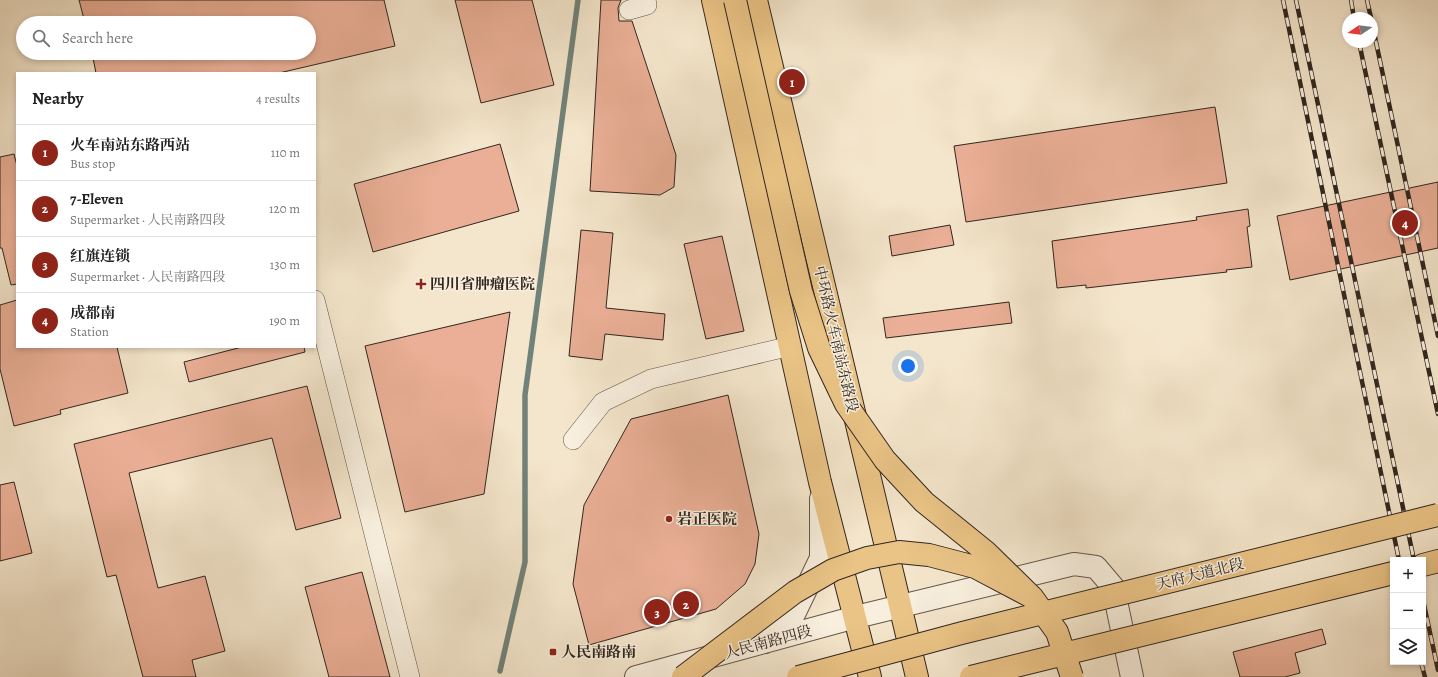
<!DOCTYPE html>
<html lang="en">
<head>
<meta charset="utf-8">
<style>
	:root { --surface:#fff; --page:#f6f6f6; --text:#222; --muted:#767676; --line:#e0e0e0; --accent:#8f2418 }
	body { margin:0; font-family:Alegreya,"Noto Serif SC",serif; background:var(--page); color:var(--text) }
	.controls { position:absolute; right:12px; bottom:12px; display:grid; overflow:hidden; border-radius:0px; box-shadow:0 2px 6px #0003 }
	.controls button { width:36px; height:36px; display:grid; place-items:center; padding:0; border:0; border-bottom:1px solid var(--line); background:var(--surface); color:var(--text); font:20px sans-serif }
	.compass { position:absolute; left:1342px; top:12px; width:36px; height:36px; border-radius:50%; background:var(--surface); box-shadow:0 2px 6px #0003; rotate:257deg }
	.you { position:absolute; left:908px; top:366px; width:14px; height:14px; margin:-10px; border:3px solid #fff; border-radius:50%; background:#1a73e8; box-shadow:0 0 0 6px #1a73e833 }
	.badge { display:grid; place-items:center; width:26px; height:26px; border-radius:50%; background:var(--accent); color:#fff; font-size:13px; font-weight:700 }
	.pin { position:absolute; translate:-50% -50%; border:2px solid #fff; box-shadow:0 1px 4px #0006 }
	.list { margin:0; padding:0; list-style:none }
	h2 { display:flex; justify-content:space-between; align-items:center; height:52px; margin:0; padding:0 16px; font-size:17px }
	h2 small { font-size:13px; font-weight:400; color:var(--muted) }
	.list li { display:grid; grid-template-columns:26px 1fr auto; gap:12px; align-items:center; box-sizing:border-box; height:56px; padding:0 16px; border-top:1px solid var(--line) }
	.list b { display:block; font-size:15px; white-space:nowrap }
	.list p { margin:0; font-size:13px; white-space:nowrap; color:var(--muted) }
	.list em { font-size:13px; font-style:normal; color:var(--muted) }
	.icon { flex:none; width:22px; height:22px; fill:none; stroke:currentColor; stroke-width:2; stroke-linecap:round; stroke-linejoin:round }
	.map { position:relative; flex:none; width:1438px; height:677px; overflow:hidden }
	.search { position:absolute; background:var(--surface); box-shadow:0 2px 6px #0003; left:16px; top:16px; width:300px; height:44px; display:flex; align-items:center; gap:10px; box-sizing:border-box; padding:0 14px; border-radius:22px; color:var(--muted); font-size:15px }
	.panel { position:absolute; background:var(--surface); box-shadow:0 2px 6px #0003; left:16px; top:72px; width:300px; height:276px; border-radius:0px }
	.map>svg:first-child { display:block }
	.lines { fill:none; stroke-linecap:round; stroke-linejoin:round }
	.stream { stroke:#71827a; stroke-width:5.5 }
	.building { fill:#eaaf96; stroke:#31261f }
	.minor-casing { stroke:#62564a; stroke-width:20 }
	.tertiary-casing { stroke:#62564a; stroke-width:24 }
	.primary-casing { stroke:#31261f; stroke-width:24 }
	.minor { stroke:#f8efde; stroke-width:19 }
	.tertiary { stroke:#f8efde; stroke-width:22 }
	.primary { stroke:#eac386; stroke-width:22 }
	.rail-casing { stroke:#31261f; stroke-width:4.5 }
	.rail { stroke:#f8efde; stroke-width:3; stroke-dasharray:9; stroke-linecap:butt }
	.primary-bridge-casing { stroke:#31261f; stroke-width:24; stroke-linecap:butt }
	.motorway-bridge-casing { stroke:#31261f; stroke-width:24; stroke-linecap:butt }
	.primary-bridge { stroke:#eac386; stroke-width:22 }
	.motorway-bridge { stroke:#eac386; stroke-width:22 }
	.poi-dot { fill:#8f2418; stroke:#f8efde; stroke-width:1.5 }
	.labels { text-anchor:middle; dominant-baseline:central; stroke-width:3; stroke-linejoin:round; paint-order:stroke }
	.poi-label { font-size:15px; font-weight:bold; fill:#31261f; stroke:#f8efde; text-anchor:start }
	.street-label { font-size:15px; fill:#31261f; stroke:#f8efde }
</style>
</head>
<body>
<div class="map">
<svg width="1438" height="677" viewBox="0 0 1438 677">
	<rect width="100%" height="100%" fill="#f4e6cc"/>
	<filter id="stains"><feTurbulence type="fractalNoise" baseFrequency=".005" numOctaves="4"/><feColorMatrix values="0 0 0 0 .2 0 0 0 0 .09 0 0 0 0 .02 0 0 0 .5 -.17"/></filter>
	<radialGradient id="worn" r=".72"><stop offset=".6" stop-color="#630" stop-opacity="0"/><stop offset="1" stop-color="#630" stop-opacity=".3"/></radialGradient>
	<g class="lines">
		<path class="stream" d="M 500,671 L 525,562 L 525,395 L 578,0"/>
	</g>
	<path class="building" d="M 79,0 L 384,0 L 395,46 L 279,73 L 96,73 L 92,53 L 309,53 L 309,23 L 85,23 Z
		M 455,0 L 532,0 L 554,85 L 481,103 Z
		M 601,0 L 621,0 L 618,8 L 619,21 L 632,21 L 676,155 L 674,187 L 660,195 L 590,191 Z
		M 1215,107 L 1227,183 L 966,222 L 954,146 Z
		M 500,144 L 519,211 L 373,252 L 354,184 Z
		M 14,154 L 17,166 L 17,284 L 11,285 L 2,248 L 0,248 L 0,157 Z
		M 1438,182 L 1438,248 L 1290,280 L 1277,216 Z
		M 1248,209 L 1250,226 L 1247,227 L 1252,267 L 1226,270 L 1227,272 L 1086,288 L 1086,285 L 1057,288 L 1052,241 L 1197,220 L 1196,217 Z
		M 950,225 L 954,245 L 892,256 L 889,236 Z
		M 581,230 L 613,233 L 606,308 L 665,314 L 663,340 L 605,334 L 602,360 L 569,356 Z
		M 722,236 L 744,331 L 706,339 L 684,244 Z
		M 17,300 L 17,347 L 117,347 L 128,393 L 60,410 L 61,414 L 14,426 L 0,369 L 0,305 Z
		M 1009,302 L 1012,323 L 886,338 L 883,318 Z
		M 510,312 L 484,494 L 405,512 L 365,346 Z
		M 242,347 L 304,347 L 305,352 L 189,382 L 184,362 Z
		M 307,386 L 341,518 L 296,530 L 272,438 L 129,473 L 158,588 L 205,576 L 225,651 L 192,660 L 196,677 L 143,677 L 116,575 L 107,577 L 74,444 Z
		M 728,395 L 759,534 L 755,564 L 745,584 L 716,609 L 589,645 L 573,584 L 584,505 L 631,419 Z
		M 14,482 L 32,553 L 0,561 L 0,485 Z
		M 362,572 L 390,677 L 329,677 L 305,587 Z
		M 1322,629 L 1326,644 L 1295,653 L 1300,673 L 1285,677 L 1240,677 L 1233,652 Z"/>
	<g class="lines">
		<defs>
			<path id="minor" d="M 629,10 L 647,5 L 646,0
				M 315,300 L 410,677
				M 573,440 L 603,402 L 651,379 L 791,346"/>
			<path id="tertiary" d="M 765,642 L 794,614 L 821,558 L 821,499
				M 636,677 L 856,617 L 1074,564 L 1096,567 L 1113,587 L 1132,677"/>
			<path id="primary" d="M 713,0 L 820,482 L 870,677
				M 756,0 L 917,677
				M 1423,565 L 1438,561"/>
		</defs>
		<use href="#minor" class="minor-casing"/>
		<use href="#tertiary" class="tertiary-casing"/>
		<use href="#primary" class="primary-casing"/>
		<use href="#minor" class="minor"/>
		<use href="#tertiary" class="tertiary"/>
		<use href="#primary" class="primary"/>
		<defs>
			<path id="rail" d="M 1283,0 L 1399,560
				M 1296,0 L 1414,560
				M 1351,0 L 1354,18
				M 1367,0 L 1371,18
				M 1372,23 L 1438,336
				M 1359,42 L 1438,414
				M 1423,600 L 1438,670
				M 1421,662 L 1425,677"/>
		</defs>
		<use href="#rail" class="rail-casing"/>
		<use href="#rail" class="rail"/>
		<defs>
			<path id="primary-bridge" d="M 798,677 L 962,633 L 1438,515
				M 971,677 L 1393,573"/>
			<path id="motorway-bridge" d="M 735,0 L 801,291 L 819,348 L 846,404 L 885,460 L 924,502 L 986,552 L 1032,597
				M 683,677 L 795,592 L 833,570 L 867,558 L 899,552 L 929,555 L 975,567 L 1032,597 L 1057,632 L 1072,677"/>
		</defs>
		<use href="#primary-bridge" class="primary-bridge-casing"/>
		<use href="#motorway-bridge" class="motorway-bridge-casing"/>
		<use href="#primary-bridge" class="primary-bridge"/>
		<use href="#motorway-bridge" class="motorway-bridge"/>
	</g>
	<g class="poi-dot">
		<path d="M419 278h4v4h4v4h-4v4h-4v-4h-4v-4h4z"/>
		<circle cx="669" cy="519" r="4"/>
		<rect x="549" y="648" width="8" height="8" rx="2"/>
	</g>
	<g class="labels">
		<g class="poi-label">
			<text x="430" y="284">四川省肿瘤医院</text>
			<text x="677" y="519">岩正医院</text>
			<text x="561" y="652">人民南路南</text>
		</g>
		<g class="street-label">
			<text transform="translate(836 339) rotate(77)">中环路火车南站东路段</text>
			<text transform="translate(1200 574) rotate(-14)">天府大道北段</text>
			<text transform="translate(768 642) rotate(-15)">人民南路四段</text>
		</g>
	</g>
	<rect width="100%" height="100%" filter="url(#stains)"/>
	<rect width="100%" height="100%" fill="url(#worn)"/>
</svg>
<div class="controls">
<button>+</button>
<button>−</button>
<button><svg class="icon" aria-label="layers" viewBox="0 0 24 24"><path d="M12 4l9 5-9 5-9-5zM3 14l9 5 9-5"/></svg></button>
</div>
<svg class="compass" viewBox="-18 -18 36 36"><path d="M0-13l5 13h-10z" fill="#e53935"/><path d="M0 13l5-13h-10z" fill="#767676"/></svg>
<div class="you"></div>
<div class="pin badge" style="left:792px;top:82px">1</div>
<div class="pin badge" style="left:686px;top:604px">2</div>
<div class="pin badge" style="left:657px;top:612px">3</div>
<div class="pin badge" style="left:1405px;top:223px">4</div>
<div class="search"><svg class="icon" aria-label="search" viewBox="0 0 24 24"><circle cx="10" cy="10" r="6"/><path d="M15 15l6 6"/></svg>Search here</div>
<section class="panel">
<h2>Nearby<small>4 results</small></h2>
<ul class="list">
<li><span class="badge">1</span><div><b>火车南站东路西站</b><p>Bus stop</p></div><em>110 m</em></li>
<li><span class="badge">2</span><div><b>7-Eleven</b><p>Supermarket · 人民南路四段</p></div><em>120 m</em></li>
<li><span class="badge">3</span><div><b>红旗连锁</b><p>Supermarket · 人民南路四段</p></div><em>130 m</em></li>
<li><span class="badge">4</span><div><b>成都南</b><p>Station</p></div><em>190 m</em></li>
</ul>
</section>
</div>
</body>
</html>
